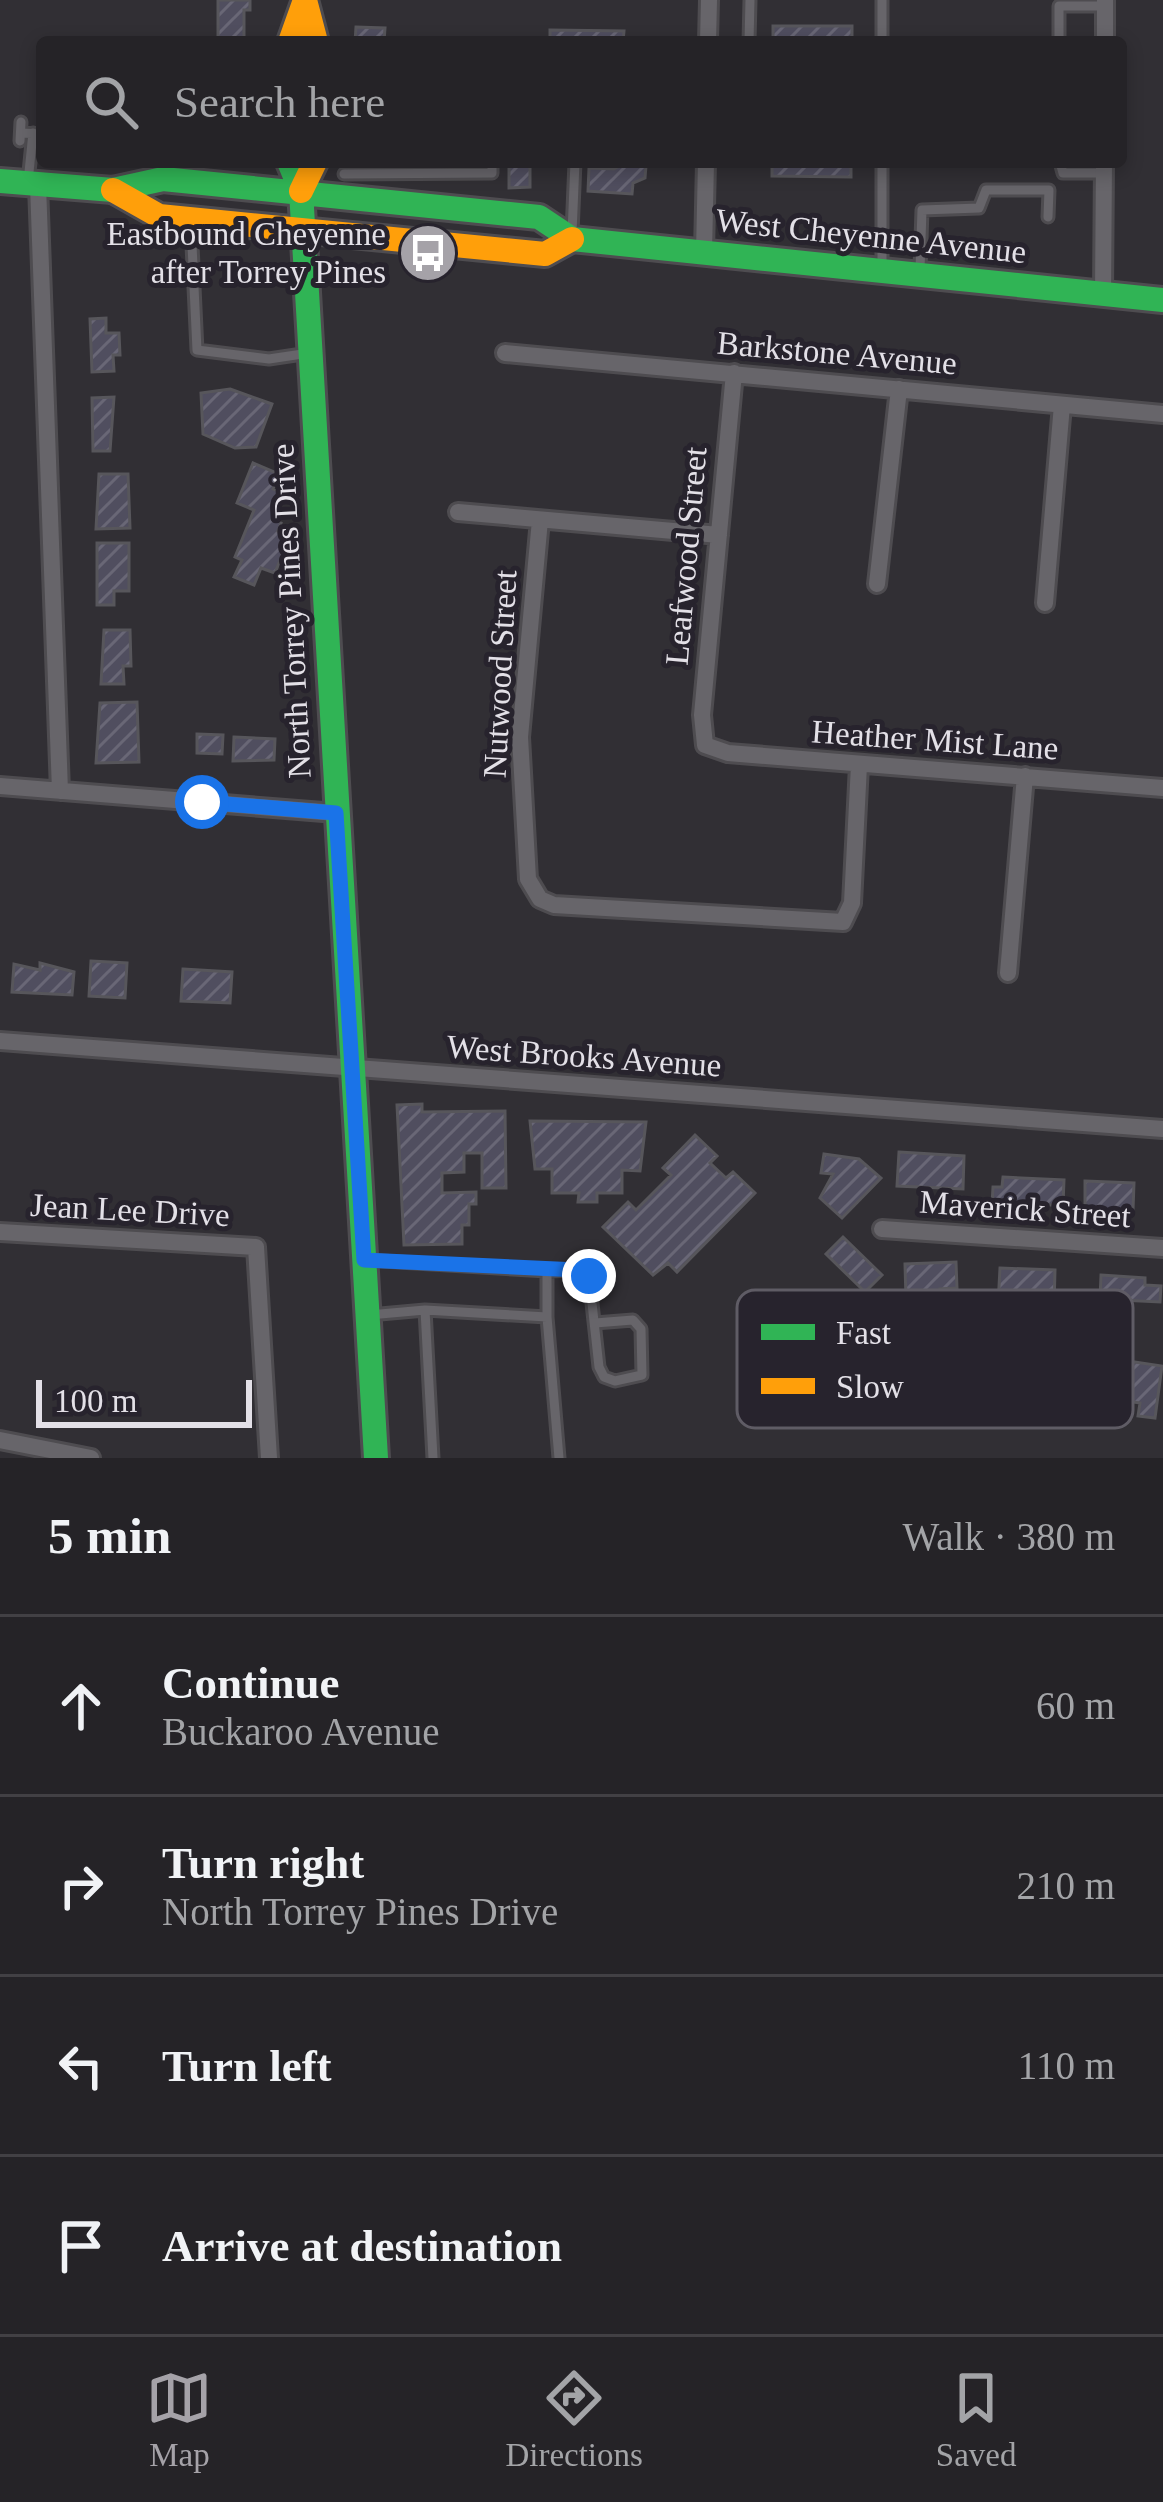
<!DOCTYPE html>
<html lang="en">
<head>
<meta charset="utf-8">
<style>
	:root { --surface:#252327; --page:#2d2b2f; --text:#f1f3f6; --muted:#a3a4a7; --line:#424044; --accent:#a5a2a8 }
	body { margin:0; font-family:"Times New Roman",serif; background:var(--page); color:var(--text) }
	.scale { position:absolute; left:36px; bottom:30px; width:216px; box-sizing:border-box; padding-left:12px; border:6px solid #e3e0e7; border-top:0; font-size:33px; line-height:42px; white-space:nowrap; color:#e3e0e7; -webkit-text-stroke:9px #27232d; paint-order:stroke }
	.stop { position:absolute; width:36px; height:36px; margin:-27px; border:9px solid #1a73e8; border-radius:50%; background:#fff }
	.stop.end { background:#1a73e8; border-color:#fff; box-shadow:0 3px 12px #0008 }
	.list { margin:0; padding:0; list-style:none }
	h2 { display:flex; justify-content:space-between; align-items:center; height:156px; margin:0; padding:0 48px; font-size:51px }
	h2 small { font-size:39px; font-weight:400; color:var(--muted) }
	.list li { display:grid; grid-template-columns:78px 1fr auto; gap:36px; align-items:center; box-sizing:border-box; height:180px; padding:0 48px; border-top:3px solid var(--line) }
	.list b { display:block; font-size:45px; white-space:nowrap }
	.list p { margin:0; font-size:39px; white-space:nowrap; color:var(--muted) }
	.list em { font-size:39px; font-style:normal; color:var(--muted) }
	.icon { flex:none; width:66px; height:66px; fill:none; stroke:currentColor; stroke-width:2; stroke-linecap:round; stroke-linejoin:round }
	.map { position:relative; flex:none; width:1163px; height:1458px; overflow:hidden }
	.search { position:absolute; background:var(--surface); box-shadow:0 6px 18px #0003; left:36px; right:36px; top:36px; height:132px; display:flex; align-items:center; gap:30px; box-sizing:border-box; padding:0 42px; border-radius:12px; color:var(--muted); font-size:45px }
	.sheet { height:876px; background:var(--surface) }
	nav { display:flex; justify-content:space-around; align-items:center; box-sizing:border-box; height:168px; border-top:3px solid var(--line); background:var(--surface); font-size:33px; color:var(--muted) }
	nav a { display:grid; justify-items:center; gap:6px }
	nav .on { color:var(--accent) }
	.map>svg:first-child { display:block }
	.building { fill:url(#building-hatch); stroke:#57565b; stroke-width:3 }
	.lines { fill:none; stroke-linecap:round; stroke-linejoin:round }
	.lane-casing { stroke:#4e4c50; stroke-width:15 }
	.street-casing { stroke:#4e4c50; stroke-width:22 }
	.fast-casing { stroke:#4e4c50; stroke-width:30 }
	.slow-casing { stroke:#4e4c50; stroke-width:30 }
	.lane { stroke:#67656a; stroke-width:9 }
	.street { stroke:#67656a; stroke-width:16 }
	.fast { stroke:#30b455; stroke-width:24 }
	.slow { stroke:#ff9f0a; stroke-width:24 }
	.route { stroke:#1a73e8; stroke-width:15 }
	.labels { text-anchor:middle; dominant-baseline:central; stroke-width:10; stroke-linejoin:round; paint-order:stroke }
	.poi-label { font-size:33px; fill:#e3e0e7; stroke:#27232d; text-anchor:end }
	.street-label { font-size:33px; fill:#e3e0e7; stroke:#27232d }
	.key { fill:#27232d; stroke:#5f5c65; stroke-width:3 }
	.key-label { font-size:33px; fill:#e3e0e7 }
</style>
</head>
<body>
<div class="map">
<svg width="1163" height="1458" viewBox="0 0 1163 1458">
	<defs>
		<pattern id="building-hatch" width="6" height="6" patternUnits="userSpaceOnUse" patternTransform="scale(3)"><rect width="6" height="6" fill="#504e5f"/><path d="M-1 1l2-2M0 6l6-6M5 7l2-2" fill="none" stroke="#696776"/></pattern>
	</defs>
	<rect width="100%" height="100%" fill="#312f34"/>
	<path class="building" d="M 218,0 L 250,0 L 250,10 L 244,10 L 244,41 L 218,41 Z
		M 773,26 L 852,26 L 852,42 L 773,42 Z
		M 356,27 L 385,28 L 384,42 L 355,42 Z
		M 550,30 L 624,31 L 623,42 L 550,42 Z
		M 509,162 L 530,162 L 530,187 L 509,188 Z
		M 626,162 L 655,162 L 646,166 L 645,178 L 633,183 L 632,194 L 588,191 L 589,168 L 614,169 Z
		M 772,162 L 851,162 L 851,177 L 772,176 Z
		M 106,318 L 106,333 L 119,333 L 120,355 L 113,355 L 114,371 L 92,372 L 90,319 Z
		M 230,389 L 272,404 L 256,447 L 235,448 L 203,434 L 201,393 Z
		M 114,397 L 110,451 L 93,451 L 92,398 Z
		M 253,463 L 279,474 L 273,489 L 283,493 L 272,519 L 281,523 L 278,531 L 290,535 L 275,573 L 261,568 L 254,585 L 234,577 L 242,560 L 235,557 L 254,510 L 237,503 Z
		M 99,474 L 128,474 L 130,528 L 96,529 Z
		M 97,543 L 129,543 L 129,591 L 114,591 L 114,605 L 97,605 Z
		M 104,630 L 130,630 L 131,666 L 123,666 L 124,684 L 101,684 Z
		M 137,702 L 139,762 L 96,763 L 100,703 Z
		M 197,734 L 223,735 L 222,754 L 197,753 Z
		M 234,737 L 275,739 L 274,760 L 233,761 Z
		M 91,961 L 127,963 L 125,998 L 89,996 Z
		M 40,963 L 74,972 L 72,995 L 12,992 L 14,964 L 40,970 Z
		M 183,969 L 232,972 L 230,1003 L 181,1001 Z
		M 422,1104 L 422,1112 L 505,1111 L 506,1188 L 482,1188 L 482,1153 L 464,1153 L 464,1172 L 442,1173 L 442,1193 L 476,1192 L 476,1204 L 469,1204 L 469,1225 L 462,1225 L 462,1244 L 404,1245 L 397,1105 Z
		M 530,1121 L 646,1122 L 640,1171 L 622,1170 L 622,1193 L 597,1193 L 597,1202 L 578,1202 L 579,1193 L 552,1193 L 552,1169 L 535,1169 Z
		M 695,1135 L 717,1156 L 710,1163 L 726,1178 L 733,1172 L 755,1193 L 677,1272 L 668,1263 L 653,1275 L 603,1227 L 628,1202 L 636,1210 L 671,1175 L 663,1168 Z
		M 899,1152 L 964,1156 L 963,1189 L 897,1186 Z
		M 824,1154 L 859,1159 L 881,1178 L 842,1218 L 820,1198 L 833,1174 L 821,1173 Z
		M 1003,1177 L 1064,1180 L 1063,1205 L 992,1205 L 993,1187 L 1002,1187 Z
		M 1085,1181 L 1134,1183 L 1133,1210 L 1085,1209 Z
		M 843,1237 L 882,1275 L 865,1292 L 826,1254 Z
		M 956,1262 L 957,1288 L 940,1289 L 941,1298 L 906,1300 L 905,1264 Z
		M 1000,1268 L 1055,1270 L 1054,1307 L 998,1305 Z
		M 1101,1275 L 1145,1278 L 1145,1285 L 1161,1286 L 1160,1302 L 1100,1299 Z
		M 1128,1361 L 1162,1366 L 1155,1418 L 1138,1416 L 1140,1403 L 1107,1398 L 1111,1370 L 1127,1372 Z"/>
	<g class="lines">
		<defs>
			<path id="lane" d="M 749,42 L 750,0
				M 882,42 L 882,0
				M 1059,42 L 1059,6 L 1105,6
				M 21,133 L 42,134
				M 20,141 L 21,122
				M 1060,162 L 1063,173 L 1104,173
				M 344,174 L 492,173 L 492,162
				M 28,182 L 33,133
				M 191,224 L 197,350 L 269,359 L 309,353
				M 572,233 L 575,162
				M 882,265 L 882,162
				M 920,269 L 922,210 L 979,208 L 986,190 L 1049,190 L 1048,217
				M 365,1260 L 547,1271 L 547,1317 L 425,1310
				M 547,1271 L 578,1270 L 589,1276 L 599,1367 L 604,1377 L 615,1381 L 642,1375 L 641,1329 L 633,1320 L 595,1323
				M 369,1315 L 425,1310 L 433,1458
				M 547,1317 L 559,1458"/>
			<path id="street" d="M 708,42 L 709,0
				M 1105,42 L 1105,0
				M 38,185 L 60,791
				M 704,252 L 706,162
				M 1103,294 L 1104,162
				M 505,353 L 1163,414
				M 734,373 L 702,715 L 705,745 L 728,753 L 1163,788
				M 458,512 L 719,535
				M 540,520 L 520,737 L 528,879 L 540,899 L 554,905 L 843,922 L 852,903 L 859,765
				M 877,584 L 899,389
				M 1045,603 L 1062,405
				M 0,786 L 336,813
				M 1008,973 L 1025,776
				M 0,1041 L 1163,1129
				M 882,1229 L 1163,1248
				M 0,1232 L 256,1247 L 269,1458
				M 0,1440 L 91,1458"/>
			<path id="fast" d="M 289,162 L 301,191 L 376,1458
				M 0,181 L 113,190 L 163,179 L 539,217 L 572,239 L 1163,300"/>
			<path id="slow" d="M 305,0 L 316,42
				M 290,42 L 305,0
				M 113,190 L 159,216 L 545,254 L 572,239
				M 301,191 L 315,162"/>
		</defs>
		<use href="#lane" class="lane-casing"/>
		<use href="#street" class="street-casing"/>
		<use href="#fast" class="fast-casing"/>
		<use href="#slow" class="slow-casing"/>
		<use href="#lane" class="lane"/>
		<use href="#street" class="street"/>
		<use href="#fast" class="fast"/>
		<use href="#slow" class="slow"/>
	</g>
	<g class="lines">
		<path class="route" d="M 202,802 L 336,813 L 364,1260 L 578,1270 L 589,1276"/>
	</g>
	<defs>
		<symbol id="bus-disc" viewBox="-11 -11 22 22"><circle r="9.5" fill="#a5a2a8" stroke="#27232d"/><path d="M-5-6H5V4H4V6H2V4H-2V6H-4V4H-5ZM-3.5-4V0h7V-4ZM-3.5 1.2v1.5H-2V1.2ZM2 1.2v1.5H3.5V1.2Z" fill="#fff"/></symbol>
	</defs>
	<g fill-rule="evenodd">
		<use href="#bus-disc" x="395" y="220" width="66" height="66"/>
	</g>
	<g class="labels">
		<g class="poi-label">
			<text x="386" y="234">Eastbound Cheyenne<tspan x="386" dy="38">after Torrey Pines</tspan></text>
		</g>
		<g class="street-label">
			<text transform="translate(871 236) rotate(6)">West Cheyenne Avenue</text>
			<text transform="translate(837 353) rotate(5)">Barkstone Avenue</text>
			<text transform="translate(686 556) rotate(-85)">Leafwood Street</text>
			<text transform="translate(291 611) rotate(-93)">North Torrey Pines Drive</text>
			<text transform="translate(500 674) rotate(-87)">Nutwood Street</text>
			<text transform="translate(935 740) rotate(4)">Heather Mist Lane</text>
			<text transform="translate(584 1056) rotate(4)">West Brooks Avenue</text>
			<text transform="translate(1025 1209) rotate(4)">Maverick Street</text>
			<text transform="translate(130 1210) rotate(3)">Jean Lee Drive</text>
		</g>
	</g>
	<rect x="737" y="1290" width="396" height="138" rx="18" class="key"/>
	<rect x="761" y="1324" width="54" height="16" fill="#30b455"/>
	<rect x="761" y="1378" width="54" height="16" fill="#ff9f0a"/>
	<g class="key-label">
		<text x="836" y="1344">Fast</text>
		<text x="836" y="1398">Slow</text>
	</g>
</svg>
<div class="scale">100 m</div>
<div class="stop" style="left:202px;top:802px"></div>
<div class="stop end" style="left:589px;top:1276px"></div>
<div class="search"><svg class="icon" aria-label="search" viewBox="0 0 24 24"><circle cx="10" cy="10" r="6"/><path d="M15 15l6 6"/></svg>Search here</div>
</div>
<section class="sheet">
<h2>5 min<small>Walk · 380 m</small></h2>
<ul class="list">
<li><svg class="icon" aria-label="ahead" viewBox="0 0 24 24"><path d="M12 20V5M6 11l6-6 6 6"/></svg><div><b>Continue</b><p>Buckaroo Avenue</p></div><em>60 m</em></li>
<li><svg class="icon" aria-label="right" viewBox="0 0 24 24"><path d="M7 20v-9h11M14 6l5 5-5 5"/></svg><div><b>Turn right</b><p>North Torrey Pines Drive</p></div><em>210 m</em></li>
<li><svg class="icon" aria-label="left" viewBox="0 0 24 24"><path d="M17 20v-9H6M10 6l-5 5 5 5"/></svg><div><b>Turn left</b></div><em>110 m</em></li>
<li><svg class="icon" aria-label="arrive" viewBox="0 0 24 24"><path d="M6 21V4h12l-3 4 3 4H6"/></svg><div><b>Arrive at destination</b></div></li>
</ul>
</section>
<nav>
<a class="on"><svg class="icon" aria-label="map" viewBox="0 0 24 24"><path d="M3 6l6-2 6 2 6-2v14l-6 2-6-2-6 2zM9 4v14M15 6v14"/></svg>Map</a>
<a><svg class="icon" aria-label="directions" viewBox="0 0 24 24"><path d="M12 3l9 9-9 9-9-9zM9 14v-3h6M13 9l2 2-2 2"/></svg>Directions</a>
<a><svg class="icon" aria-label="saved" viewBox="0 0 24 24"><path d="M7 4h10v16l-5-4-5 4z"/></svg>Saved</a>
</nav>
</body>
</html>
